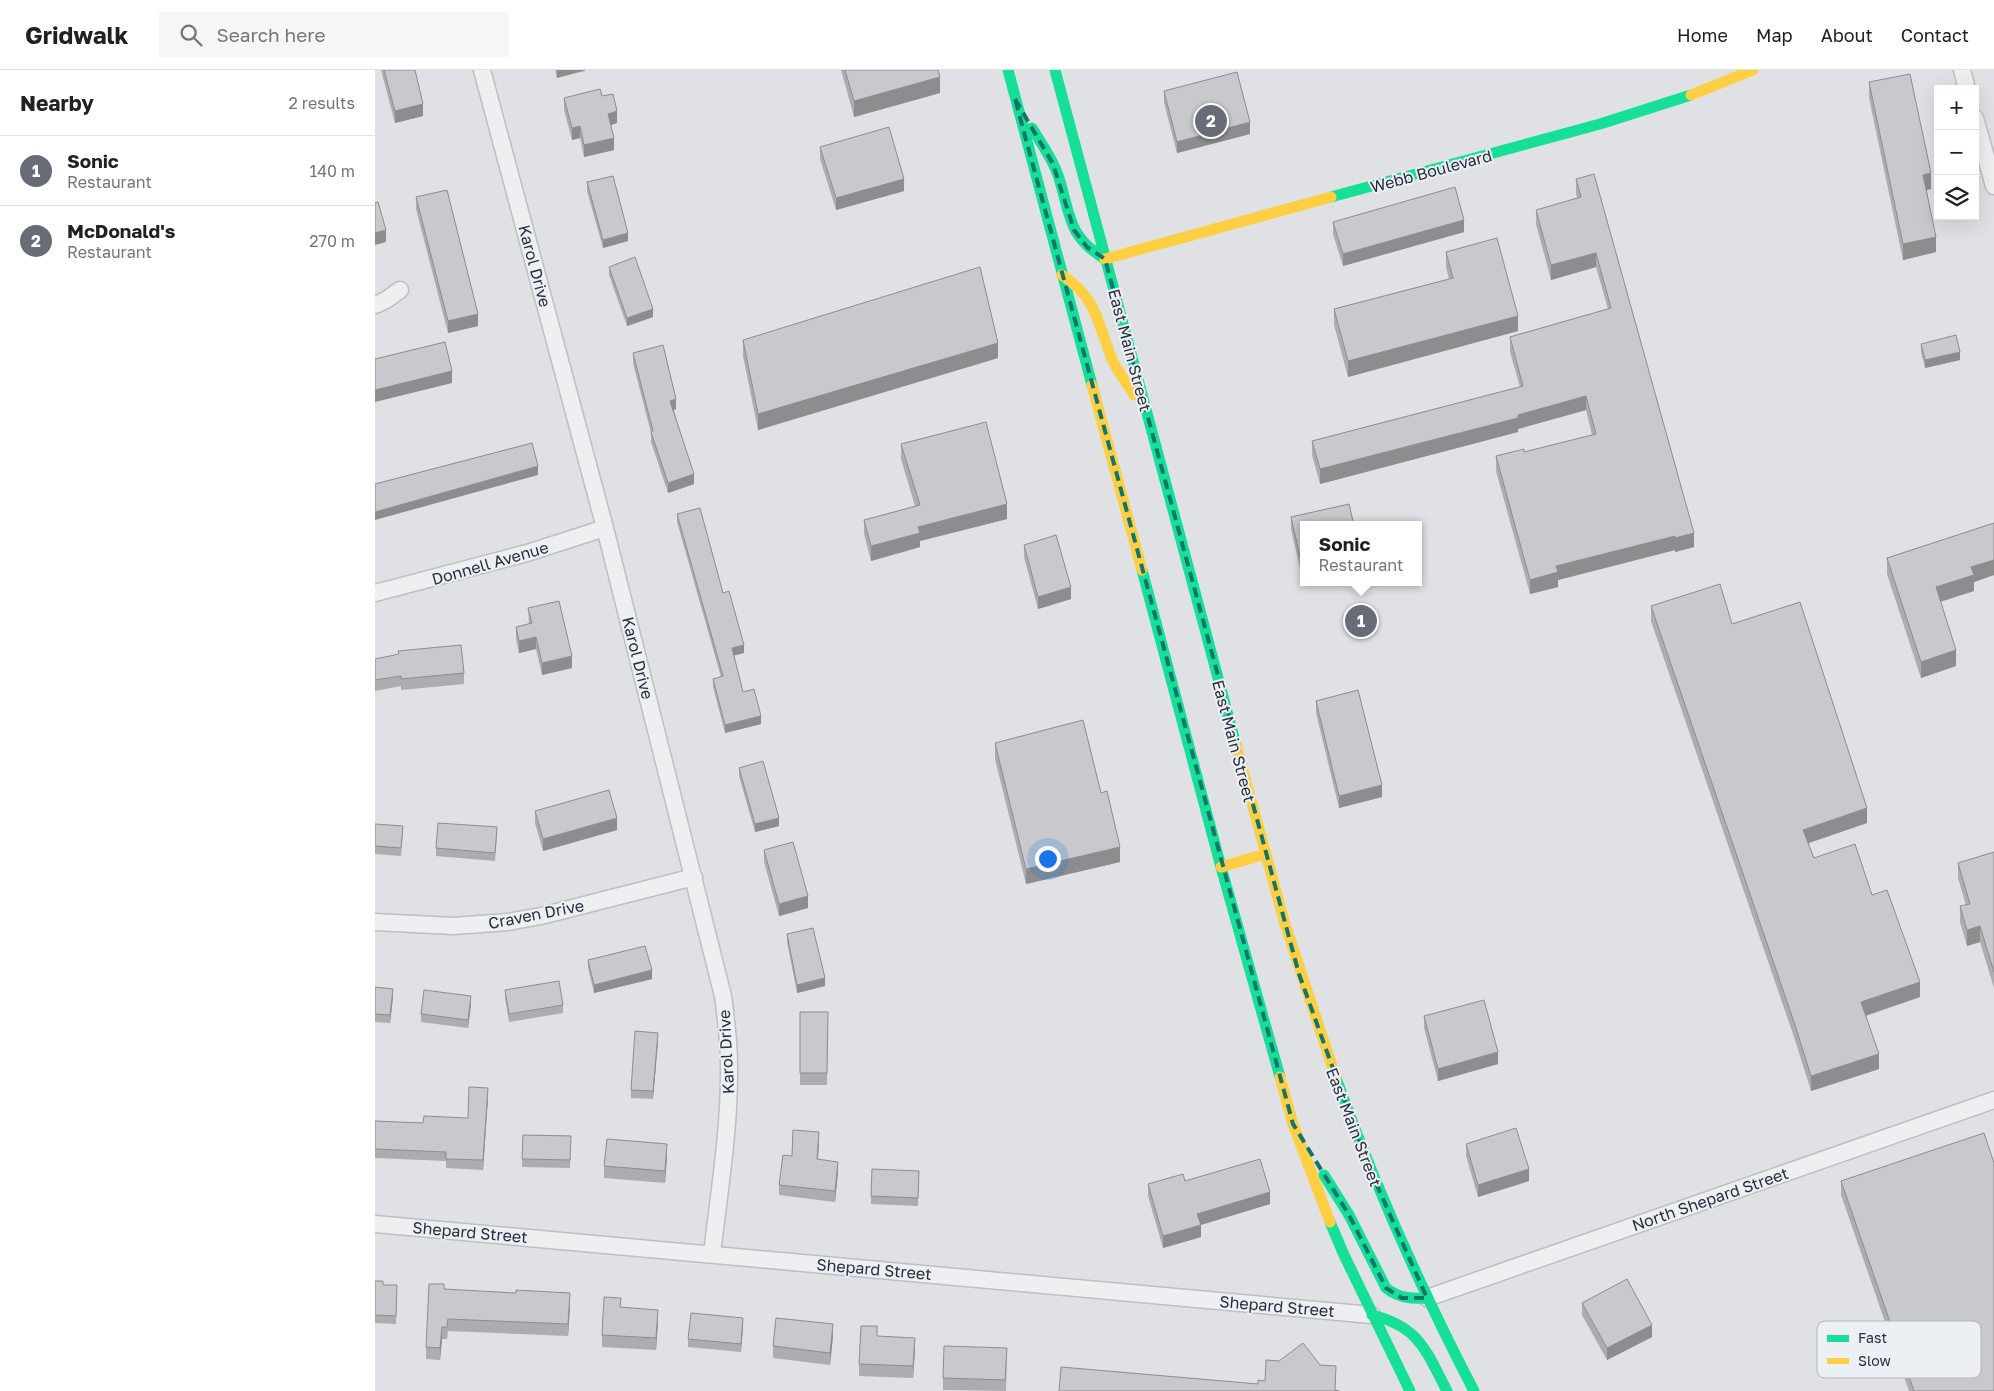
<!DOCTYPE html>
<html lang="en">
<head>
<meta charset="utf-8">
<style>
	:root { --surface:#fff; --page:#f6f6f6; --text:#202124; --muted:#757577; --line:#e0e0e0; --accent:#676c76 }
	body { margin:0; font-family:"Golos Text",sans-serif; background:var(--page); color:var(--text) }
	.controls { position:absolute; right:15px; top:15px; display:grid; overflow:hidden; border-radius:0px; box-shadow:0 5px 20px #0002 }
	.controls button { width:45px; height:45px; display:grid; place-items:center; padding:0; border:0; border-bottom:1px solid var(--line); background:var(--surface); color:var(--text); font:25px sans-serif }
	.you { position:absolute; left:672px; top:788px; width:18px; height:18px; margin:-12px; border:4px solid #fff; border-radius:50%; background:#1a73e8; box-shadow:0 0 0 8px #1a73e833 }
	.badge { display:grid; place-items:center; width:32px; height:32px; border-radius:50%; background:var(--accent); color:#fff; font-size:16px; font-weight:700 }
	.pin { position:absolute; translate:-50% -50%; border:2px solid #fff; box-shadow:0 1px 5px #0006 }
	.popup { position:absolute; left:925px; top:451px; width:122px; height:65px; box-sizing:border-box; display:grid; place-content:center; border-radius:0px; background:var(--surface); filter:drop-shadow(0 1px 4px #0005); font-size:16px; white-space:nowrap; color:var(--muted) }
	.popup b { font-size:19px; color:var(--text) }
	.popup::after { content:''; position:absolute; left:50%; top:100%; margin-left:-10px; border:10px solid transparent; border-top-color:var(--surface) }
	.list { margin:0; padding:0; list-style:none }
	h2 { display:flex; justify-content:space-between; align-items:center; height:65px; margin:0; padding:0 20px; font-size:21px }
	h2 small { font-size:16px; font-weight:400; color:var(--muted) }
	.list li { display:grid; grid-template-columns:32px 1fr auto; gap:15px; align-items:center; box-sizing:border-box; height:70px; padding:0 20px; border-top:1px solid var(--line) }
	.list b { display:block; font-size:19px; white-space:nowrap }
	.list p { margin:0; font-size:16px; white-space:nowrap; color:var(--muted) }
	.list em { font-size:16px; font-style:normal; color:var(--muted) }
	.icon { flex:none; width:28px; height:28px; fill:none; stroke:currentColor; stroke-width:2; stroke-linecap:round; stroke-linejoin:round }
	.map { position:relative; flex:none; width:1619px; height:1321px; overflow:hidden }
	header { display:flex; align-items:center; gap:30px; box-sizing:border-box; height:70px; padding:0 25px; background:var(--surface); border-bottom:1px solid var(--line) }
	header strong { font-size:24px }
	nav { display:flex; gap:28px; margin-inline-start:auto; font-size:18px }
	.search { width:350px; height:45px; background:var(--page); display:flex; align-items:center; gap:12px; box-sizing:border-box; padding:0 18px; border-radius:0px; color:var(--muted); font-size:19px }
	main { display:flex }
	aside { flex:1; background:var(--surface) }
	.map>svg:first-child { display:block }
	.lines { fill:none; stroke-linecap:round; stroke-linejoin:round }
	.street-casing { stroke:#bdbfc2; stroke-width:19 }
	.street { stroke:#eeeff0; stroke-width:16 }
	.fast { stroke:#16e098; stroke-width:11 }
	.slow { stroke:#ffcf43; stroke-width:11 }
	.wall { fill:#abadaf }
	.shaded-wall { fill:#8b8d8f }
	.building { fill:#c7c9cc; stroke:#8b8d8f }
	.marked { fill:none; stroke:#0f766e; stroke-width:4; stroke-dasharray:10 6; stroke-linejoin:round }
	.labels { text-anchor:middle; dominant-baseline:central; stroke-width:4; stroke-linejoin:round; paint-order:stroke }
	.street-label { font-size:16px; fill:#272d3b; stroke:#eceff4 }
	.key { fill:#eceff4; stroke:#b1b5bc; stroke-width:1 }
	.key-label { font-size:14px; fill:#272d3b }
</style>
</head>
<body>
<header>
<strong>Gridwalk</strong>
<div class="search"><svg class="icon" aria-label="search" viewBox="0 0 24 24"><circle cx="10" cy="10" r="6"/><path d="M15 15l6 6"/></svg>Search here</div>
<nav><a>Home</a><a>Map</a><a>About</a><a>Contact</a></nav>
</header>
<main>
<aside>
<h2>Nearby<small>2 results</small></h2>
<ul class="list">
<li><span class="badge">1</span><div><b>Sonic</b><p>Restaurant</p></div><em>140 m</em></li>
<li><span class="badge">2</span><div><b>McDonald's</b><p>Restaurant</p></div><em>270 m</em></li>
</ul>
</aside>
<div class="map">
<svg width="1619" height="1321" viewBox="0 0 1619 1321">
	<rect width="100%" height="100%" fill="#dfe1e4"/>
	<g class="lines">
		<defs>
			<path id="street" d="M 107,0 L 230,458 L 348,926 C 351,949 354,971 354,994 C 355,1058 344,1122 337,1184
				M 1587,0 L 1592,19
				M 1600,48 L 1619,116
				M 0,235 L 11,230 L 25,220
				M 0,523 L 152,483 L 230,458
				M 0,852 L 78,856 L 133,852 L 166,846 L 319,807
				M 0,1154 L 997,1245
				M 1052,1228 L 1619,1030"/>
		</defs>
		<use href="#street" class="street-casing"/>
		<use href="#street" class="street"/>
		<path class="fast" d="M 633,0 L 717,315
			M 680,0 L 861,675
			M 657,58 C 666,73 677,88 683,105 C 696,144 691,165 730,189
			M 956,127 L 1225,54 L 1316,25
			M 767,500 L 846,797 L 905,1007
			M 961,1008 C 1000,1116 1046,1219 1099,1321
			M 949,1105 L 974,1145 L 1011,1218 C 1024,1228 1036,1229 1052,1228
			M 955,1152 L 969,1185 L 1035,1321
			M 997,1245 C 1045,1257 1051,1281 1072,1321"/>
		<path class="slow" d="M 1316,25 L 1378,0
			M 730,189 L 956,127
			M 687,205 C 723,229 722,253 737,289 C 742,301 752,313 759,325
			M 717,315 L 767,500
			M 861,675 L 910,854 L 961,1008
			M 846,797 L 890,784
			M 905,1007 L 918,1054 L 955,1152"/>
	</g>
	<path class="wall" d="M 6,0 L 40,0 L 48,46 L 20,53 Z
		M 180,0 L 210,0 L 210,1 L 182,8 Z
		M 466,0 L 563,0 L 565,23 L 479,47 Z
		M 1494,12 L 1556,119 L 1552,120 L 1561,182 L 1528,190 L 1494,28 Z
		M 789,21 L 875,64 L 802,83 L 789,33 Z
		M 227,26 L 242,53 L 236,55 L 239,80 L 209,87 L 205,68 L 197,70 L 189,40 L 189,28 Z
		M 445,77 L 529,121 L 461,140 L 445,89 Z
		M 1201,109 L 1319,477 L 1300,482 L 1300,480 L 1183,510 L 1183,517 L 1155,524 L 1121,401 L 1121,386 L 1149,382 L 1217,365 L 1211,340 L 1143,359 L 1143,362 L 945,414 L 937,385 L 937,371 L 1145,317 L 1135,282 L 1135,267 L 1233,239 L 1221,197 L 1176,210 L 1161,154 L 1161,140 L 1202,128 L 1201,123 Z
		M 212,112 L 253,171 L 228,178 L 212,121 Z
		M 41,127 L 103,256 L 73,263 L 41,139 Z
		M 958,152 L 1089,162 L 968,196 L 958,164 Z
		M 1071,182 L 1143,261 L 973,307 L 959,255 L 959,239 L 1074,209 L 1071,197 Z
		M 234,197 L 278,247 L 252,256 L 234,205 Z
		M 368,270 L 623,288 L 383,360 L 368,286 Z
		M 1546,274 L 1585,290 L 1550,298 L 1546,282 Z
		M 258,283 L 301,339 L 299,340 L 319,414 L 293,423 L 276,372 L 276,363 L 258,293 Z
		M 526,374 L 632,449 L 545,471 L 545,477 L 496,491 L 489,464 L 489,450 L 540,436 L 526,389 Z
		M 974,434 L 927,507 L 916,459 L 916,447 Z
		M 302,444 L 348,523 L 369,583 L 359,585 L 368,622 L 386,654 L 350,663 L 338,617 L 338,609 L 346,607 L 302,452 Z
		M 1619,453 L 1619,505 L 1599,512 L 1599,521 L 1565,532 L 1581,596 L 1546,608 L 1512,504 L 1512,488 Z
		M 649,475 L 696,529 L 663,539 L 649,487 Z
		M 1276,536 L 1357,554 L 1492,753 L 1433,773 L 1439,788 L 1497,825 L 1545,927 L 1491,946 L 1504,999 L 1436,1021 L 1420,970 L 1276,551 Z
		M 153,538 L 197,598 L 167,605 L 161,579 L 144,583 L 141,569 L 141,557 L 154,554 Z
		M 0,589 L 89,603 L 89,614 L 26,620 L 26,616 L 0,621 Z
		M 941,631 L 1007,727 L 964,738 L 941,643 Z
		M 620,673 L 745,792 L 651,814 L 620,689 Z
		M 364,698 L 404,756 L 380,762 L 364,706 Z
		M 160,741 L 242,760 L 168,781 L 160,753 Z
		M 0,754 L 28,764 L 26,786 L 0,784 Z
		M 122,765 L 120,791 L 61,786 L 61,778 Z
		M 389,780 L 433,838 L 404,846 L 389,792 Z
		M 1619,782 L 1619,918 L 1605,872 L 1592,876 L 1585,852 L 1585,836 L 1591,835 L 1583,808 L 1583,793 Z
		M 412,864 L 450,916 L 422,923 L 412,872 Z
		M 213,890 L 277,909 L 219,923 L 213,898 Z
		M 0,917 L 18,927 L 15,953 L 0,952 Z
		M 130,920 L 188,935 L 188,943 L 134,952 L 130,928 Z
		M 96,934 L 93,958 L 46,952 L 46,944 Z
		M 425,942 L 453,942 L 452,1015 L 425,1015 Z
		M 1049,946 L 1123,994 L 1063,1011 L 1049,958 Z
		M 283,971 L 278,1029 L 256,1028 L 256,1020 Z
		M 113,1027 L 108,1100 L 71,1098 L 71,1091 L 0,1088 L 0,1051 L 48,1053 L 93,1048 Z
		M 148,1065 L 196,1066 L 195,1098 L 147,1097 Z
		M 444,1073 L 443,1089 L 463,1102 L 460,1132 L 404,1125 L 404,1115 L 417,1086 Z
		M 1091,1074 L 1154,1111 L 1103,1127 L 1091,1086 Z
		M 292,1086 L 290,1113 L 229,1108 L 229,1096 Z
		M 544,1101 L 543,1136 L 496,1134 L 496,1126 Z
		M 810,1111 L 895,1134 L 826,1155 L 826,1167 L 788,1178 L 773,1126 L 773,1114 Z
		M 1466,1111 L 1619,1321 L 1534,1321 L 1466,1125 Z
		M 0,1211 L 8,1215 L 22,1223 L 21,1254 L 0,1253 Z
		M 69,1219 L 195,1235 L 193,1266 L 73,1261 L 72,1269 L 67,1269 L 65,1290 L 51,1289 L 51,1277 Z
		M 1207,1233 L 1277,1267 L 1232,1290 L 1207,1245 Z
		M 246,1237 L 283,1252 L 281,1280 L 227,1277 L 227,1265 Z
		M 368,1256 L 366,1282 L 313,1277 L 313,1269 Z
		M 458,1266 L 455,1295 L 398,1288 L 398,1276 Z
		M 502,1266 L 540,1280 L 538,1308 L 484,1306 L 484,1294 Z
		M 632,1290 L 631,1321 L 568,1320 L 568,1308 Z"/>
	<path class="shaded-wall" d="M 182,0 L 210,0 L 182,8 Z
		M 565,7 L 565,23 L 479,47 L 479,31 Z
		M 48,34 L 48,46 L 20,53 L 20,41 Z
		M 242,41 L 242,53 L 233,56 L 233,44 Z
		M 875,52 L 875,64 L 802,83 L 802,72 Z
		M 205,56 L 205,68 L 197,70 L 197,58 Z
		M 239,68 L 239,80 L 209,87 L 209,75 Z
		M 1556,103 L 1556,119 L 1548,121 L 1548,105 Z
		M 529,109 L 529,121 L 461,140 L 461,128 Z
		M 1089,150 L 1089,162 L 968,196 L 968,184 Z
		M 11,160 L 11,172 L 0,175 L 0,163 Z
		M 253,163 L 253,171 L 228,178 L 228,170 Z
		M 1561,167 L 1561,182 L 1528,190 L 1528,174 Z
		M 1221,183 L 1221,197 L 1176,210 L 1176,195 Z
		M 278,239 L 278,247 L 252,256 L 252,248 Z
		M 103,244 L 103,256 L 73,263 L 73,251 Z
		M 1143,246 L 1143,261 L 973,307 L 973,291 Z
		M 623,273 L 623,288 L 383,360 L 383,344 Z
		M 1585,282 L 1585,290 L 1550,298 L 1550,290 Z
		M 77,301 L 77,313 L 0,332 L 0,320 Z
		M 1211,326 L 1211,340 L 1143,359 L 1143,362 L 945,414 L 945,399 Z
		M 301,329 L 301,339 L 295,341 L 295,331 Z
		M 163,396 L 163,405 L 0,450 L 0,442 Z
		M 319,404 L 319,414 L 293,423 L 293,413 Z
		M 632,434 L 632,449 L 545,471 L 545,477 L 496,491 L 496,476 L 543,457 Z
		M 1319,463 L 1319,477 L 1300,482 L 1300,468 Z
		M 1300,466 L 1300,480 L 1183,510 L 1183,517 L 1155,524 L 1155,510 L 1181,496 Z
		M 1619,490 L 1619,505 L 1599,512 L 1599,521 L 1561,533 L 1561,517 L 1596,497 Z
		M 928,494 L 928,506 L 927,507 L 927,495 Z
		M 696,517 L 696,529 L 663,539 L 663,527 Z
		M 161,567 L 161,579 L 144,583 L 144,571 Z
		M 369,575 L 369,583 L 357,586 L 357,578 Z
		M 1581,580 L 1581,596 L 1546,608 L 1546,592 Z
		M 197,586 L 197,598 L 167,605 L 167,593 Z
		M 386,646 L 386,654 L 350,663 L 350,655 Z
		M 1007,715 L 1007,727 L 964,738 L 964,726 Z
		M 1492,738 L 1492,753 L 1428,775 L 1428,760 Z
		M 242,748 L 242,760 L 168,781 L 168,769 Z
		M 404,748 L 404,756 L 380,762 L 380,754 Z
		M 745,777 L 745,792 L 651,814 L 651,799 Z
		M 433,826 L 433,838 L 404,846 L 404,834 Z
		M 1605,856 L 1605,872 L 1592,876 L 1592,860 Z
		M 277,900 L 277,909 L 219,923 L 219,915 Z
		M 450,908 L 450,916 L 422,923 L 422,915 Z
		M 1545,912 L 1545,927 L 1486,947 L 1486,932 Z
		M 18,919 L 18,927 L 15,953 L 15,945 Z
		M 96,926 L 96,934 L 93,958 L 93,950 Z
		M 283,963 L 283,971 L 278,1029 L 278,1021 Z
		M 1123,982 L 1123,994 L 1063,1011 L 1063,999 Z
		M 1504,984 L 1504,999 L 1436,1021 L 1436,1006 Z
		M 113,1018 L 113,1027 L 108,1100 L 108,1090 Z
		M 444,1062 L 444,1073 L 442,1100 L 442,1089 Z
		M 292,1074 L 292,1086 L 290,1113 L 290,1101 Z
		M 463,1092 L 463,1102 L 460,1132 L 460,1121 Z
		M 1154,1099 L 1154,1111 L 1103,1127 L 1103,1115 Z
		M 895,1122 L 895,1134 L 822,1156 L 822,1144 Z
		M 826,1155 L 826,1167 L 788,1178 L 788,1166 Z
		M 195,1223 L 195,1235 L 193,1266 L 193,1254 Z
		M 283,1240 L 283,1252 L 281,1280 L 281,1268 Z
		M 368,1248 L 368,1256 L 366,1282 L 366,1274 Z
		M 458,1254 L 458,1266 L 455,1295 L 455,1283 Z
		M 1277,1255 L 1277,1267 L 1232,1290 L 1232,1278 Z
		M 67,1257 L 67,1269 L 65,1290 L 65,1278 Z
		M 540,1268 L 540,1280 L 538,1308 L 538,1296 Z"/>
	<path class="building" d="M 9,0 L 40,0 L 48,34 L 20,41 Z
		M 470,0 L 563,0 L 565,7 L 479,31 Z
		M 862,2 L 875,52 L 802,72 L 789,21 Z
		M 1535,4 L 1556,103 L 1548,105 L 1561,167 L 1528,174 L 1494,12 Z
		M 225,19 L 227,26 L 238,24 L 242,41 L 233,44 L 239,68 L 209,75 L 205,56 L 197,58 L 189,28 Z
		M 514,57 L 529,109 L 461,128 L 445,77 Z
		M 1219,104 L 1319,463 L 1300,468 L 1300,466 L 1181,496 L 1183,502 L 1155,510 L 1121,386 L 1149,379 L 1149,382 L 1221,364 L 1211,326 L 1143,345 L 1143,348 L 945,399 L 937,371 L 1148,316 L 1135,267 L 1236,238 L 1221,183 L 1176,195 L 1161,140 L 1206,127 L 1201,109 Z
		M 238,106 L 253,163 L 228,170 L 212,112 Z
		M 1080,117 L 1089,150 L 968,184 L 958,152 Z
		M 72,120 L 103,244 L 73,251 L 41,127 Z
		M 3,132 L 11,160 L 0,163 L 0,133 Z
		M 1122,168 L 1143,246 L 973,291 L 959,239 L 1078,208 L 1071,182 Z
		M 260,187 L 278,239 L 252,248 L 234,197 Z
		M 605,197 L 623,273 L 383,344 L 368,270 Z
		M 1581,265 L 1585,282 L 1550,290 L 1546,274 Z
		M 70,272 L 77,301 L 0,320 L 0,289 Z
		M 288,275 L 301,329 L 295,331 L 319,404 L 293,413 L 276,362 L 278,361 L 258,283 Z
		M 611,352 L 632,434 L 543,457 L 545,463 L 496,476 L 489,450 L 545,435 L 526,374 Z
		M 157,373 L 163,396 L 0,442 L 0,414 Z
		M 974,434 L 979,455 L 928,455 L 928,494 L 927,495 L 916,447 Z
		M 325,438 L 348,523 L 354,521 L 369,575 L 357,578 L 368,622 L 379,619 L 386,646 L 350,655 L 338,609 L 348,606 L 302,444 Z
		M 1619,453 L 1619,490 L 1596,497 L 1599,505 L 1561,517 L 1581,580 L 1546,592 L 1512,488 Z
		M 681,465 L 696,517 L 663,527 L 649,475 Z
		M 1345,514 L 1357,554 L 1425,532 L 1492,738 L 1428,760 L 1439,788 L 1480,774 L 1497,825 L 1512,820 L 1545,912 L 1486,932 L 1504,984 L 1436,1006 L 1420,955 L 1276,536 Z
		M 184,531 L 197,586 L 167,593 L 161,567 L 144,571 L 141,557 L 157,553 L 153,538 Z
		M 86,575 L 89,603 L 26,609 L 26,606 L 0,610 L 0,589 L 24,584 L 23,581 Z
		M 983,620 L 1007,715 L 964,726 L 941,631 Z
		M 708,650 L 726,723 L 732,721 L 745,777 L 651,799 L 620,673 Z
		M 388,691 L 404,748 L 380,754 L 364,698 Z
		M 234,720 L 242,748 L 168,769 L 160,741 Z
		M 63,753 L 122,757 L 120,783 L 61,778 Z
		M 0,754 L 28,756 L 26,778 L 0,776 Z
		M 418,772 L 433,826 L 404,834 L 389,780 Z
		M 1619,782 L 1619,902 L 1605,856 L 1592,860 L 1585,836 L 1595,834 L 1583,793 Z
		M 438,858 L 450,908 L 422,915 L 412,864 Z
		M 270,876 L 277,900 L 219,915 L 213,890 Z
		M 184,911 L 188,935 L 134,944 L 130,920 Z
		M 0,917 L 18,919 L 15,945 L 0,944 Z
		M 49,920 L 96,926 L 93,950 L 46,944 Z
		M 1109,930 L 1123,982 L 1063,999 L 1049,946 Z
		M 425,942 L 453,942 L 452,1003 L 425,1003 Z
		M 260,961 L 283,963 L 278,1021 L 256,1020 Z
		M 94,1017 L 113,1018 L 108,1090 L 71,1089 L 71,1082 L 0,1079 L 0,1051 L 48,1053 L 49,1046 L 93,1048 Z
		M 1141,1058 L 1154,1099 L 1103,1115 L 1091,1074 Z
		M 418,1060 L 444,1062 L 442,1089 L 463,1092 L 460,1121 L 404,1115 L 408,1085 L 417,1086 Z
		M 1609,1063 L 1619,1093 L 1619,1321 L 1539,1321 L 1466,1111 Z
		M 148,1065 L 196,1066 L 195,1090 L 147,1089 Z
		M 232,1069 L 292,1074 L 290,1101 L 229,1096 Z
		M 885,1089 L 895,1122 L 822,1144 L 826,1155 L 788,1166 L 773,1114 L 808,1104 L 810,1111 Z
		M 497,1099 L 544,1101 L 543,1128 L 496,1126 Z
		M 1252,1209 L 1277,1255 L 1232,1278 L 1207,1233 Z
		M 0,1211 L 8,1211 L 8,1215 L 22,1215 L 21,1246 L 0,1245 Z
		M 54,1214 L 69,1214 L 69,1219 L 141,1223 L 141,1220 L 195,1223 L 193,1254 L 73,1249 L 72,1257 L 67,1257 L 65,1278 L 51,1277 Z
		M 229,1227 L 246,1228 L 245,1237 L 283,1240 L 281,1268 L 227,1265 Z
		M 316,1243 L 368,1248 L 366,1274 L 313,1269 Z
		M 401,1248 L 458,1254 L 455,1283 L 398,1276 Z
		M 486,1256 L 502,1256 L 502,1266 L 540,1268 L 538,1296 L 484,1294 Z
		M 928,1273 L 945,1295 L 961,1296 L 960,1320 L 964,1321 L 684,1321 L 686,1297 L 883,1314 L 883,1310 L 890,1311 L 891,1290 L 904,1291 Z
		M 569,1276 L 632,1278 L 630,1310 L 568,1308 Z"/>
	<path class="marked" d="M 640,29 L 678,94 L 699,160 L 712,177 L 730,189 L 924,904 L 992,1093 L 1052,1228 L 1027,1228 L 1011,1218 L 974,1145 L 918,1054 Z"/>
	<g class="labels">
		<g class="street-label">
			<text transform="translate(1056 101) rotate(-15)">Webb Boulevard</text>
			<text transform="translate(160 196) rotate(75)">Karol Drive</text>
			<text transform="translate(755 280) rotate(75)">East Main Street</text>
			<text transform="translate(115 493) rotate(-16)">Donnell Avenue</text>
			<text transform="translate(263 588) rotate(76)">Karol Drive</text>
			<text transform="translate(859 671) rotate(75)">East Main Street</text>
			<text transform="translate(161 844) rotate(-11)">Craven Drive</text>
			<text transform="translate(351 982) rotate(-93)">Karol Drive</text>
			<text transform="translate(979 1057) rotate(69)">East Main Street</text>
			<text transform="translate(1335 1129) rotate(-19)">North Shepard Street</text>
			<text transform="translate(95 1162) rotate(5)">Shepard Street</text>
			<text transform="translate(499 1199) rotate(5)">Shepard Street</text>
			<text transform="translate(902 1236) rotate(5)">Shepard Street</text>
		</g>
	</g>
	<rect x="1442" y="1251" width="164" height="57" rx="8" class="key"/>
	<rect x="1452" y="1265" width="22" height="7" fill="#16e098"/>
	<rect x="1452" y="1288" width="22" height="6" fill="#ffcf43"/>
	<g class="key-label">
		<text x="1483" y="1273">Fast</text>
		<text x="1483" y="1296">Slow</text>
	</g>
</svg>
<div class="controls">
<button>+</button>
<button>−</button>
<button><svg class="icon" aria-label="layers" viewBox="0 0 24 24"><path d="M12 4l9 5-9 5-9-5zM3 14l9 5 9-5"/></svg></button>
</div>
<div class="you"></div>
<div class="pin badge" style="left:986px;top:551px">1</div>
<div class="popup"><b>Sonic</b>Restaurant</div>
<div class="pin badge" style="left:836px;top:51px">2</div>
</div>
</main>
</body>
</html>
